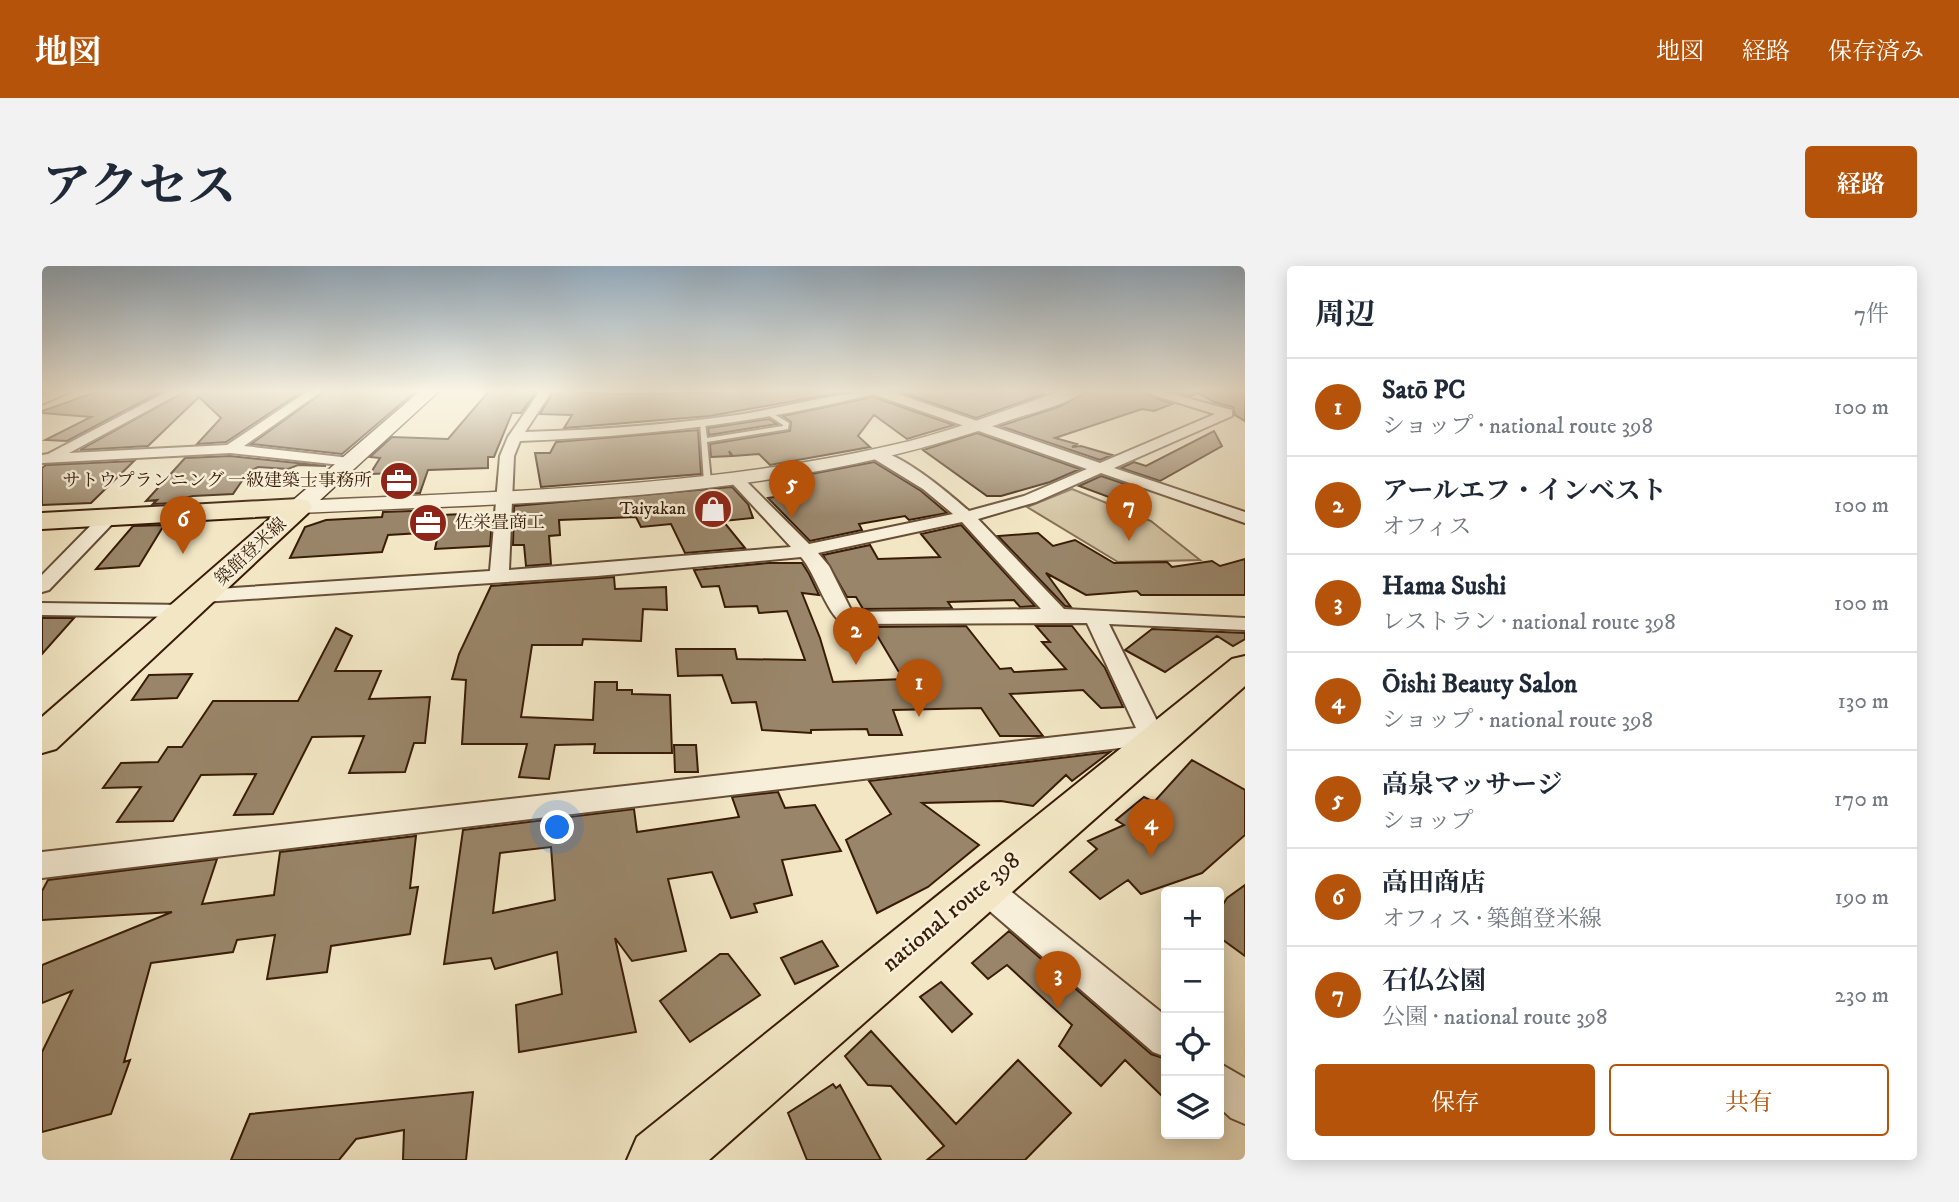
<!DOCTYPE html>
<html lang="ja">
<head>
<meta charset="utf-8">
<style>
	:root { --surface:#fff; --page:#f2f2f3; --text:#1f2937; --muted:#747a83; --line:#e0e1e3; --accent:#b45309 }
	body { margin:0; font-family:"IM FELL DW Pica","Noto Serif JP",serif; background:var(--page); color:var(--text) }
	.controls { position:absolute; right:21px; bottom:21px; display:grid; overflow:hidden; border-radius:7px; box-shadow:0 4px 18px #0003 }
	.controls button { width:63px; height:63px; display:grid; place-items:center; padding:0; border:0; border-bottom:2px solid var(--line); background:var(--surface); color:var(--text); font:35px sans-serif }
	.you { position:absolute; left:516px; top:562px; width:24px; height:24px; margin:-18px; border:5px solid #fff; border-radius:50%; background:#1a73e8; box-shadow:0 0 0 10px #1a73e833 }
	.badge { display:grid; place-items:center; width:46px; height:46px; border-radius:50%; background:var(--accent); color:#fff; font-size:23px; font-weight:700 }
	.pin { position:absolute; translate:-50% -58px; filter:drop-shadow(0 2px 4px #0008) }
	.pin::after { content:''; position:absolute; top:37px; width:24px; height:21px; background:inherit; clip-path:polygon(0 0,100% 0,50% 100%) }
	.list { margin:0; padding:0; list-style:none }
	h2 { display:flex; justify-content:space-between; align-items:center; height:91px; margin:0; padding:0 28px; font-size:30px }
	h2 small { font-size:23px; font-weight:400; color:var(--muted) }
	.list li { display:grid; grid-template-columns:46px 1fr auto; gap:21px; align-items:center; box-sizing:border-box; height:98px; padding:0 28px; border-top:2px solid var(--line) }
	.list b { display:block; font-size:26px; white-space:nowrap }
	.list p { margin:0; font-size:23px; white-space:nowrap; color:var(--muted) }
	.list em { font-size:23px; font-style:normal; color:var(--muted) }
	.actions { display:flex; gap:14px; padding:21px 28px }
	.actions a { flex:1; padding:16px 0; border:2px solid var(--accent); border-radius:7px; text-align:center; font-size:24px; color:var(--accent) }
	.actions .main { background:var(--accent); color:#fff }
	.icon { flex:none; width:38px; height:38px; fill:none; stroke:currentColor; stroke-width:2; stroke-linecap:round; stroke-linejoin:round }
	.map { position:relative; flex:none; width:1203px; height:894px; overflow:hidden; border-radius:7px }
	header { display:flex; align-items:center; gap:42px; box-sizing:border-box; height:98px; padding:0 35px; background:var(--accent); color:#fff }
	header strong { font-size:33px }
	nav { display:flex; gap:38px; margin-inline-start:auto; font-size:24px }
	.intro { display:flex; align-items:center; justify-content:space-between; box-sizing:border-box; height:168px; padding:0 42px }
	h1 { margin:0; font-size:49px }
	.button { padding:18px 32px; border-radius:7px; background:var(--accent); color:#fff; font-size:24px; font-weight:700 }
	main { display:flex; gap:42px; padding:0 42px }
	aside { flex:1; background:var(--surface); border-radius:7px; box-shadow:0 4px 18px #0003 }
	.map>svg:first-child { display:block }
	.green { fill:#d3c4a4; stroke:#867056; stroke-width:2 }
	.building { fill:#998569; stroke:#391c07; stroke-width:2; fill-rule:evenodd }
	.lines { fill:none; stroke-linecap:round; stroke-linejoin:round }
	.service-casing { stroke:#674e36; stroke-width:4 }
	.minor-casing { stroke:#674e36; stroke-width:4 }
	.tertiary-casing { stroke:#674e36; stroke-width:3 }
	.secondary-casing { stroke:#391c07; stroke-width:3 }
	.primary-casing { stroke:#391c07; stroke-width:4 }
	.trunk-casing { stroke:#391c07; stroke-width:4 }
	.service { fill:#f7efd9; fill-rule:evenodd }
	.minor { fill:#f7efd9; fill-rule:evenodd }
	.tertiary { fill:#f7efd9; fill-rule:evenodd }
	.secondary { fill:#f7efd9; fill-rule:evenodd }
	.primary { fill:#f2e6c4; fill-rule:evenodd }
	.trunk { fill:#f2e6c4; fill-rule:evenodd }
	.labels { text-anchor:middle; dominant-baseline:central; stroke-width:5; stroke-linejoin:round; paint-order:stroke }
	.far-poi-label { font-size:18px; fill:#391c07; stroke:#f7efd9; text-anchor:end }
	.far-street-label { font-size:18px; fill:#391c07; stroke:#f7efd9 }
	.near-street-label { font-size:24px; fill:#391c07; stroke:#f7efd9 }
</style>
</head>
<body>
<header>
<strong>地図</strong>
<nav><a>地図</a><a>経路</a><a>保存済み</a></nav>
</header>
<div class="intro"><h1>アクセス</h1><a class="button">経路</a></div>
<main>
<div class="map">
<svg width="1203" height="894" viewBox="0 0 1203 894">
	<rect width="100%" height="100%" fill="#f2e6c4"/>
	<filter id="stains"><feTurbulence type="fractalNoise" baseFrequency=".00286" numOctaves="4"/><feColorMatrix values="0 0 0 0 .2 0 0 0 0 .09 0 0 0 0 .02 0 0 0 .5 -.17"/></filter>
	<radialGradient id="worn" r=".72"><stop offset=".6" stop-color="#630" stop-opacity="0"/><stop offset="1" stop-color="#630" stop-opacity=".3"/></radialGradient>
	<path class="green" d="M 1030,223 L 1109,255 L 1158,294 L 1076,296 L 985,241 Z"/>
	<path class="building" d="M 57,125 L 120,125 L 25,175 L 3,174 L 49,151 L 0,147 L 0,145 Z
		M 144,125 L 261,125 L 184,176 L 155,178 L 179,152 L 157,131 L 106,180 L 38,184 Z
		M 283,125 L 374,125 L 300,188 L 209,178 Z
		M 447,125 L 495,125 L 479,147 L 470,147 L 452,191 L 446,191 L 446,202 L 386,204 L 378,227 L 348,228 L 357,207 L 328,208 L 338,192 L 328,191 L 350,171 L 406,173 Z
		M 512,125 L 574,128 L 808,125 L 668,150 L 522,162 L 530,149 L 498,148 Z
		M 856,125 L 999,125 L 1002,128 L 934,152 Z
		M 1045,125 L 1096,125 L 1130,138 L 1112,145 L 1100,143 L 1013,172 L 1035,178 L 1030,181 L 1039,180 L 1070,189 L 1058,194 L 958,160 L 1019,140 Z
		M 1129,125 L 1203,125 L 1203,155 L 1193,149 L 1191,141 L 1172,136 L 1156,127 L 1148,130 Z
		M 831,131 L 912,159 L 865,173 L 832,149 L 816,170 L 828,181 L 728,199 L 717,188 L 691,190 L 687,185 L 689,190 L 669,191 L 668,178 L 748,165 L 749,156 L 741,150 Z
		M 727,153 L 735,158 L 667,169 L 666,162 Z
		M 656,164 L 659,208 L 499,221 L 493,187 L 508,187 L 514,176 Z
		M 1172,165 L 1180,180 L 1118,215 L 1079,202 L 1092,196 L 1104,200 Z
		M 935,167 L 1038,203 L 1008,216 L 959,230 L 945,230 L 881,184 Z
		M 188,190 L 284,200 L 256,199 L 246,203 L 216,201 L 206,206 L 191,228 L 151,230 L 138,233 L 135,237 L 111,238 L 115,234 L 104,235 L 143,192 Z
		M 92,195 L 49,237 L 0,239 L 0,202 L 4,199 Z
		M 832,196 L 879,225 L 905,247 L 867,254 L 863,250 L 817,258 L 820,264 L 768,275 L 726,232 L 759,227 L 743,213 Z
		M 1059,210 L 1101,224 L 1080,236 L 1037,220 Z
		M 690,221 L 706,238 L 711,252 L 681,255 L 703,282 L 643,287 L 629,258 L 599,261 L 594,251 L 517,254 L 518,269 L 507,270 L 509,298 L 484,300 L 482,279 L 471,279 L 472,240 Z
		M 398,244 L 396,266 L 346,269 L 340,286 L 248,292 L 263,261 L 284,254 L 340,251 L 341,246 Z
		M 420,248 L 419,257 L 450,255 L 448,280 L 393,283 L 400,249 Z
		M 122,259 L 97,300 L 54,303 L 91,260 Z
		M 919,259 L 993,340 L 978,341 L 972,334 L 906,336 L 910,342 L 821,343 L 814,331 L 805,331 L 781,289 L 828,279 L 836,293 L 898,291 L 879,268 Z
		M 996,267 L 1011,280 L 1033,274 L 1072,297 L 1125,296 L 1130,301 L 1170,295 L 1178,300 L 1203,293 L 1203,329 L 1099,329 L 1095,325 L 1044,329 L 1004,307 L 1029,341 L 1023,340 L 956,270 Z
		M 726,297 L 760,297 L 767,308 L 777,329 L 760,327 L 778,372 L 791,416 L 861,413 L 830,361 L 924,360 L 958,403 L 969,402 L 972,406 L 1024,403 L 1000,376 L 1008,376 L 994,360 L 1030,360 L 1063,402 L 1081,441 L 1059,442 L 1041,424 L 968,428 L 1001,470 L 958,470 L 939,442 L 851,444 L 860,469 L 827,469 L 825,463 L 769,464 L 769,467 L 720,464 L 714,436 L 690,437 L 680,409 L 636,410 L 634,383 L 693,383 L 695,393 L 763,394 L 745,345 L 717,347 L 715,340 L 683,341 L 677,320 L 660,321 L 652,304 Z
		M 572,311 L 573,323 L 624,321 L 625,344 L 601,343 L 599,375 L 541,373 L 540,379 L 490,379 L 479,451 L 551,454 L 553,416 L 575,416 L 575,424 L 590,424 L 590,428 L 628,429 L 630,487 L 552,487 L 553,478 L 513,479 L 507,513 L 477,511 L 485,478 L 420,478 L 424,414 L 410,413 L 417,388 L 449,320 Z
		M 0,352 L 32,352 L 0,388 Z
		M 294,362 L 310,370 L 293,405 L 339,405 L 327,433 L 388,431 L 383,477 L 372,477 L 363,506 L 307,507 L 322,470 L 270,471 L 231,548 L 192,549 L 214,508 L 159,509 L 131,555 L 75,556 L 99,521 L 61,522 L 79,497 L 116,496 L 126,481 L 140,481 L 171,435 L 256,435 Z
		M 1110,363 L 1203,367 L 1203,373 L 1191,380 L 1175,370 L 1123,406 L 1083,384 Z
		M 150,408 L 135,432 L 90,434 L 107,409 Z
		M 632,479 L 654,479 L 656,506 L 633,506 Z
		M 1068,486 L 1030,515 L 1024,509 L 991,540 L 959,535 L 880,537 L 937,579 L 886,621 L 835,647 L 804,574 L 849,548 L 827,515 Z
		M 1150,494 L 1203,524 L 1203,569 L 1160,607 L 1099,628 L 1086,614 L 1058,633 L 1028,606 L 1055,583 L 1046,575 L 1082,559 L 1074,554 L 1102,531 L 1112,536 Z
		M 736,526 L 743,542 L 773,539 L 799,585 L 740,594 L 750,629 L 712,638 L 715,646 L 689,652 L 670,606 L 626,613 L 644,685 L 590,695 L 573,672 L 594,766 L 477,786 L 474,739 L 520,728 L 515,686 L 453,703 L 449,692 L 402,698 L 421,564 L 592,543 L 595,566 L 697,551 L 690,531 ZM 509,581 L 513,634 L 451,647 L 458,587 Z
		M 374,570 L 368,622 L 376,621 L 368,668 L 289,680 L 285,706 L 225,713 L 233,669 L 195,674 L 191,686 L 109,697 L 82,796 L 88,794 L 69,848 L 0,866 L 0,786 L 30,725 L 0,737 L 0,699 L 130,646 L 0,654 L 0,625 L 6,614 L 175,593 L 160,638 L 232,629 L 238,586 Z
		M 1203,619 L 1203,690 L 1177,671 L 1177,645 L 1185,632 Z
		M 967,665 L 1109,788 L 1124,793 L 1124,834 L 1083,794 L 1059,820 L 1017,780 L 1030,759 L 965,699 L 946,713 L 930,697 Z
		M 780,675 L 796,700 L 753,718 L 739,692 Z
		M 678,688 L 686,688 L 718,729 L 648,776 L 618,735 Z
		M 899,716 L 930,748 L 910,766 L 878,731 Z
		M 829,765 L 914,858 L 976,794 L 1029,847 L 983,894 L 885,894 L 902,880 L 849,820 L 826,819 L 803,790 Z
		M 791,818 L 794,822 L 798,819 L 839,894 L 765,894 L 746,847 Z
		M 431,826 L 424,894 L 361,894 L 362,864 L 314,873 L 297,894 L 189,894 L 208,848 Z"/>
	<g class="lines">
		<defs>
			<path id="service" d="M 726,147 L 730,147 L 747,157 L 746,163 L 665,176 L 669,215 L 662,217 L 658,156 L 663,157 L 665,172 L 741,160 L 741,159 L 726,149 Z"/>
			<path id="minor" d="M 12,125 L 30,125 L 0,138 L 0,130 Z
				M 126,125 L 142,125 L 27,187 L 185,179 L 266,125 L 280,125 L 202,180 L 308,192 L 315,196 L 308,200 L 188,187 L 0,197 L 0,189 L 6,188 Z
				M 498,125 L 510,125 L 483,166 C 554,164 625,159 695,149 C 746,141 796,125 847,125 L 1058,197 L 1173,148 L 1098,125 L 1118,125 L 1190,144 L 1190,150 L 1072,202 L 1203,246 L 1203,257 L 1059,207 L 994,236 L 936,253 L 1022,343 L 1203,352 L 1203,364 L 1067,358 L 1116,457 L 1133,471 C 1123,488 1111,486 1094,480 L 0,612 L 0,586 L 1094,462 L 1045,357 L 803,358 C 787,354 773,306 759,291 L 555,310 L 161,336 L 151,330 L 161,324 L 448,305 L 458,190 L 466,171 ZM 831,128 L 1045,203 L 982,230 L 927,245 C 909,229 852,180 829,185 L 829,191 L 881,223 L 911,248 L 767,278 L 698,209 L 688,209 L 688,215 L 749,281 L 467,304 L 472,190 L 478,175 C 598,170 715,158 831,128 ZM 920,256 L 999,343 L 810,346 L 787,300 L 776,287 Z
				M 67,246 L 75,251 L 73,255 L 7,324 L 0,326 L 0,309 L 61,247 Z
				M 0,337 L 143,339 L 153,345 L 143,351 L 0,349 Z
				M 940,607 L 951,611 L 1124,750 L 1124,791 L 1111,786 L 929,629 L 924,620 L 929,611 Z
				M 1177,797 L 1203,812 L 1203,858 L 1189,852 L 1177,841 Z"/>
			<path id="tertiary" d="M 1019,125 L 1042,125 C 1030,137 986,148 968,154 C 741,236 495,236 257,247 L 246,241 L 257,235 C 461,225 669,223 868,175 C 919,162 969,142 1019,125 Z"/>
			<path id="secondary" d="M 378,125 L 397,125 L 265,246 L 249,246 L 245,241 L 249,236 Z"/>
			<path id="primary" d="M 257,233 L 266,235 L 270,241 L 266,247 L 14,483 L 0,487 L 0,451 L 231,250 L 0,263 L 0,247 Z"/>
			<path id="trunk" d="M 1203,390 L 1203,420 L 667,894 L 585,894 L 595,871 L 1190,393 Z"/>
		</defs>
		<use href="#service" class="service-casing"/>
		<use href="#minor" class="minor-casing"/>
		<use href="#tertiary" class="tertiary-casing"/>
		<use href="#secondary" class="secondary-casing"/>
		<use href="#primary" class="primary-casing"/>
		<use href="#trunk" class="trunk-casing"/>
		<use href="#service" class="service"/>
		<use href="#minor" class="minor"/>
		<use href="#tertiary" class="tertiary"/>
		<use href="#secondary" class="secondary"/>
		<use href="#primary" class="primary"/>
		<use href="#trunk" class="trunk"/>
	</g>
	<linearGradient id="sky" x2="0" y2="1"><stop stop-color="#93acc0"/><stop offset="0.5" stop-color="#f9f4e4"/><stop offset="1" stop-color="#f9f4e4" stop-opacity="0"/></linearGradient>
	<rect width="1203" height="250" fill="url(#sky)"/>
	<defs>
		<symbol id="office-disc" viewBox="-11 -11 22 22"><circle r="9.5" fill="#8f2418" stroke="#f7efd9"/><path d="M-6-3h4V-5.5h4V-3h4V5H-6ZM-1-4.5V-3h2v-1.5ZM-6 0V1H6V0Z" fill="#fff"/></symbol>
		<symbol id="shop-disc" viewBox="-11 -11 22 22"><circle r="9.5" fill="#8f2418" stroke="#f7efd9"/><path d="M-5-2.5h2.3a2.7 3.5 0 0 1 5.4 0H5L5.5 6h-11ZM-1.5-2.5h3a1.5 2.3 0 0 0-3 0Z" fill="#fff"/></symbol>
	</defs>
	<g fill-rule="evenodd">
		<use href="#office-disc" x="335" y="193" width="44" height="44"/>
		<use href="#shop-disc" x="649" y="221" width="44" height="44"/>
		<use href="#office-disc" x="364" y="235" width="44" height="44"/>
	</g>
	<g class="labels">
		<g class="far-poi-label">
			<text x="330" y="215">サトウプランニング 一級建築士事務所</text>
			<text x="644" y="243">Taiyakan</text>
			<text x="413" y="257" text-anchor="start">佐栄畳商工</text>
		</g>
		<g class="far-street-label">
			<text transform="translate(209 286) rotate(-43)">築館登米線</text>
		</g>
		<g class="near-street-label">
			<text transform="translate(909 646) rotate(-40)">national route 398</text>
		</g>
	</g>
	<rect width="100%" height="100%" filter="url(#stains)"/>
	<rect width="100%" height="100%" fill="url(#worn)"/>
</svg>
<div class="controls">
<button>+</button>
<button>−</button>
<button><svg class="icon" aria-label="locate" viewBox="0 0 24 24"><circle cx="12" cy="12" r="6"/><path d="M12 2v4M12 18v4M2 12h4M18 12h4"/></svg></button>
<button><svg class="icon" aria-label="layers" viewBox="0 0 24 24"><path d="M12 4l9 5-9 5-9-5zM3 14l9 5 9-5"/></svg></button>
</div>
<div class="you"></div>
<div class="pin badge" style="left:877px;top:451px">1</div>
<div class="pin badge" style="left:814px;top:399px">2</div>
<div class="pin badge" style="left:1016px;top:743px">3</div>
<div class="pin badge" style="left:1109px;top:591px">4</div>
<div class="pin badge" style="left:750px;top:252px">5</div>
<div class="pin badge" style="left:141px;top:288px">6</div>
<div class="pin badge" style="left:1087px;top:275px">7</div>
</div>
<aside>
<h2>周辺<small>7件</small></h2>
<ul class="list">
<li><span class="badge">1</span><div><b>Satō PC</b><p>ショップ · national route 398</p></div><em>100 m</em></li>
<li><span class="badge">2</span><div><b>アールエフ・インベスト</b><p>オフィス</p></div><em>100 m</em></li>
<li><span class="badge">3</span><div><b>Hama Sushi</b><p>レストラン · national route 398</p></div><em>100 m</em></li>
<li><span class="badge">4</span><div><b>Ōishi Beauty Salon</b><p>ショップ · national route 398</p></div><em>130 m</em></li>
<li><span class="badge">5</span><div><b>高泉マッサージ</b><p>ショップ</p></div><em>170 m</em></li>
<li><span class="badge">6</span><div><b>高田商店</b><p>オフィス · 築館登米線</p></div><em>190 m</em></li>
<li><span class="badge">7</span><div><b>石仏公園</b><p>公園 · national route 398</p></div><em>230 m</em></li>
</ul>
<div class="actions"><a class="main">保存</a><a>共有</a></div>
</aside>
</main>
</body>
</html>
